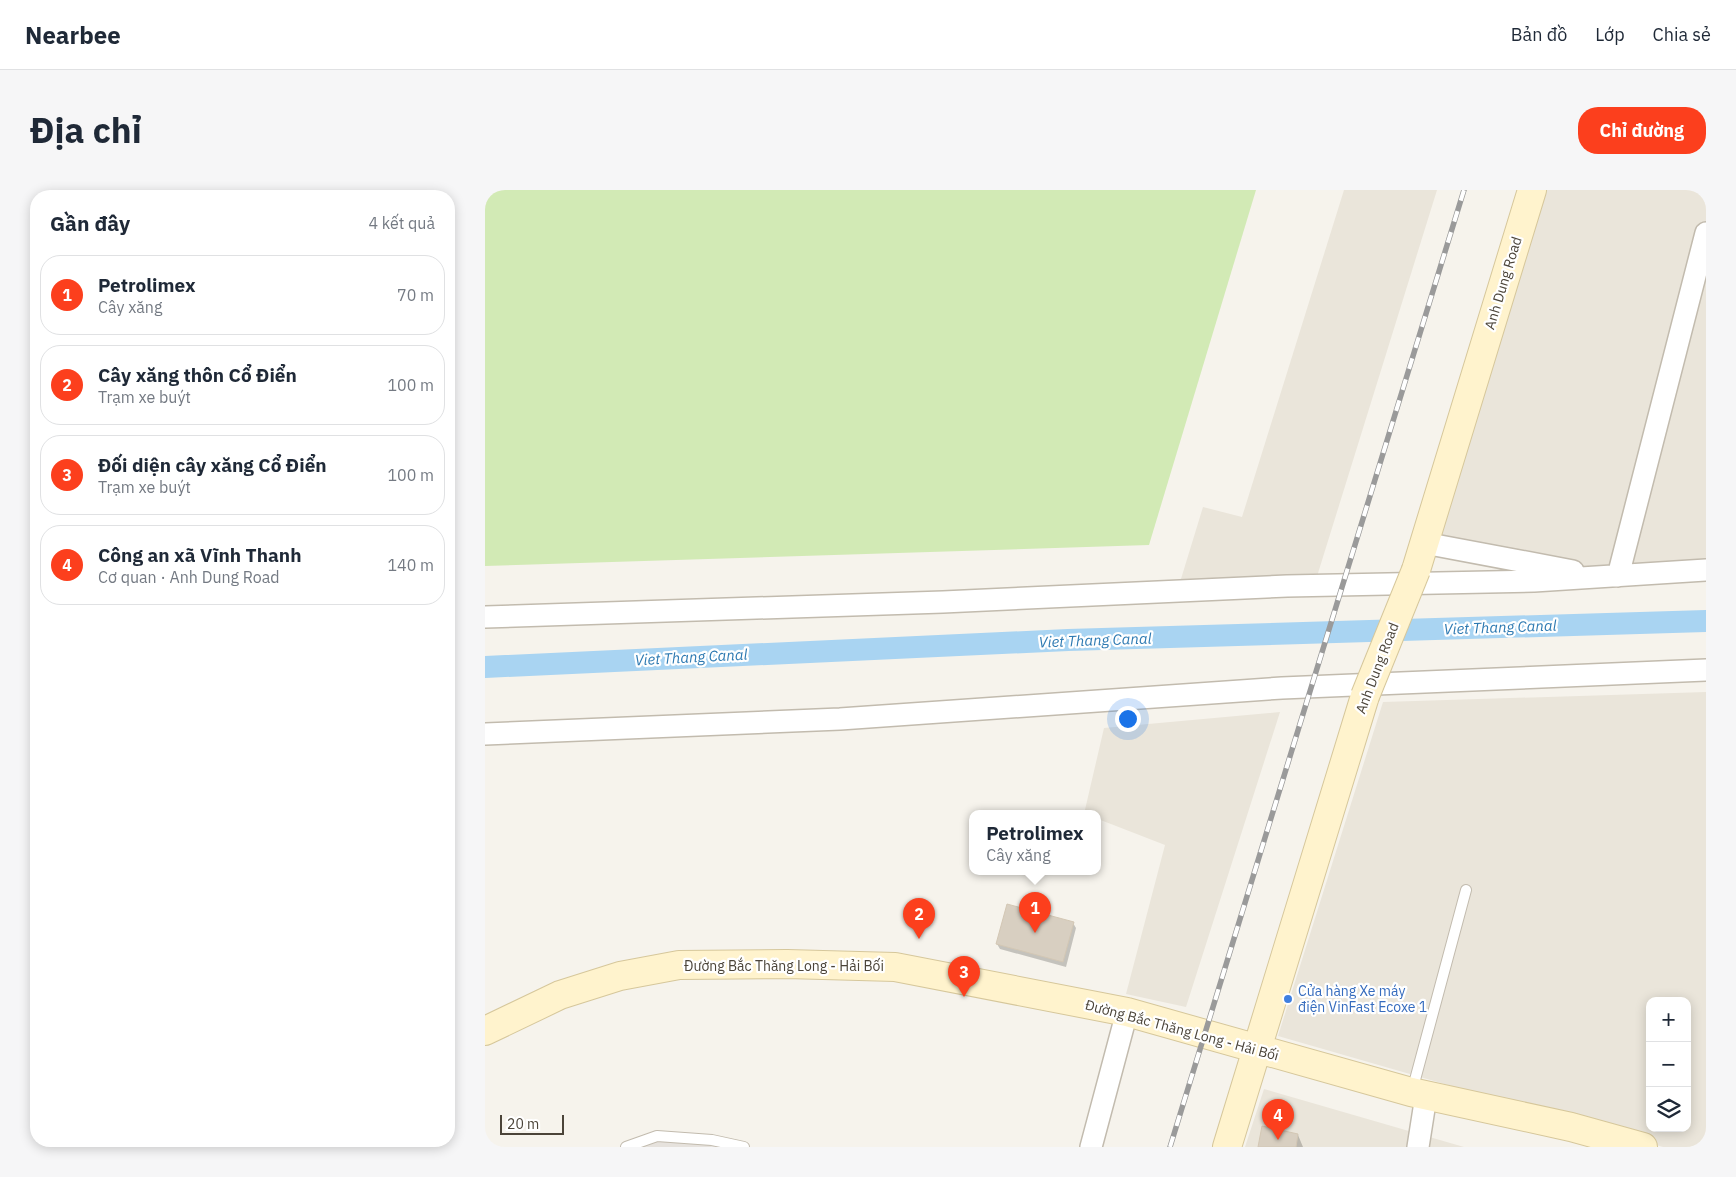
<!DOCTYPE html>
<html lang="vi">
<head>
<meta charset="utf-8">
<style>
	:root { --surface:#fff; --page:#f6f6f7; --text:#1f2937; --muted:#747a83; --line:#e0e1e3; --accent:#fc3f1d }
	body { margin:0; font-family:"IBM Plex Sans",sans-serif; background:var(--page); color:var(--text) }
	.controls { position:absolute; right:15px; bottom:15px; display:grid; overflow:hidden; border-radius:10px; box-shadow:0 2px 12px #0003 }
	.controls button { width:45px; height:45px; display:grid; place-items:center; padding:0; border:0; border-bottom:1px solid var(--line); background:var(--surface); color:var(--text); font:25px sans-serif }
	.scale { position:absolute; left:15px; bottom:12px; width:64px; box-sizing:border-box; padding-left:5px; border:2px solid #4b4439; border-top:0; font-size:14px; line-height:18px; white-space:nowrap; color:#4b4439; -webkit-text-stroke:4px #fff; paint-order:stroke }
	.you { position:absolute; left:642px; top:528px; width:18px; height:18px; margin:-12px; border:4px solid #fff; border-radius:50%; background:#1a73e8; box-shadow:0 0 0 8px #1a73e833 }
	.badge { display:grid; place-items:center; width:32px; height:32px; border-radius:50%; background:var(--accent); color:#fff; font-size:16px; font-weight:700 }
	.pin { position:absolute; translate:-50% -41px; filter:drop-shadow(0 1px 2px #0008) }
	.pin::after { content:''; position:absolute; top:26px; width:18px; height:15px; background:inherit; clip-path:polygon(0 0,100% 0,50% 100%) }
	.popup { position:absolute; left:484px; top:620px; width:132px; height:65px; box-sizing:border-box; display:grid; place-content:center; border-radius:10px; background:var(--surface); filter:drop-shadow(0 1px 4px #0005); font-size:16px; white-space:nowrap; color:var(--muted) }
	.popup b { font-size:19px; color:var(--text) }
	.popup::after { content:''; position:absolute; left:50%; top:100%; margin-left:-10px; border:10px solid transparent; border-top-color:var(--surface) }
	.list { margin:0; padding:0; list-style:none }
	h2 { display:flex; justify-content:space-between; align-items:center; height:65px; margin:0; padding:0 20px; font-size:21px }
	h2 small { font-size:16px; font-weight:400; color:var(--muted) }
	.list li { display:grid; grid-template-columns:32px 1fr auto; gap:15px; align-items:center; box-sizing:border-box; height:80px; margin:0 10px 10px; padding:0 10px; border:1px solid var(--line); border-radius:20px }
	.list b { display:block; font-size:19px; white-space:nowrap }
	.list p { margin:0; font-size:16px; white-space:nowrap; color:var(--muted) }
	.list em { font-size:16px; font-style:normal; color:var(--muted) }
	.icon { flex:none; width:28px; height:28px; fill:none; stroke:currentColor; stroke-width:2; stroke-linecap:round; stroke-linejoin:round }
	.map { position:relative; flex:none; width:1221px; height:957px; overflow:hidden; border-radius:20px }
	header { display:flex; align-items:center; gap:30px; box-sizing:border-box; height:70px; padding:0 25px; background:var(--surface); border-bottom:1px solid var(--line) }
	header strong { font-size:24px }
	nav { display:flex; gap:28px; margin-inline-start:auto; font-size:18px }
	.intro { display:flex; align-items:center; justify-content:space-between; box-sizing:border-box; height:120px; padding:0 30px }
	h1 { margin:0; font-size:35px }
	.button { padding:12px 22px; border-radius:20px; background:var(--accent); color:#fff; font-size:18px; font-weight:700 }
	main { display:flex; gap:30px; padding:0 30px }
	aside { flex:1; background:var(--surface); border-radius:20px; box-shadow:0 2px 12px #0003 }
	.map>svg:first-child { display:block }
	.residential { fill:#eae5da; fill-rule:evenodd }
	.industrial { fill:#e6e2dd }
	.green { fill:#d2eab5 }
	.shadow { fill:#0003 }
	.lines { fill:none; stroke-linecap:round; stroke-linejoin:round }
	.canal { stroke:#a9d4f2; stroke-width:22 }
	.building { fill:#d8cfc1; stroke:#d3c7b4 }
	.lane-casing { stroke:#c2bbae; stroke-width:12 }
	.street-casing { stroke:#c2bbae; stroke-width:24 }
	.secondary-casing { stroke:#d6c79b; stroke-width:30 }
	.lane { stroke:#fff; stroke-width:10 }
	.street { stroke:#fff; stroke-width:21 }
	.secondary { stroke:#fff3cd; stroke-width:28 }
	.rail-casing { stroke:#9a9a9a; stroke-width:5.5 }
	.rail { stroke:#fff; stroke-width:4; stroke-dasharray:11; stroke-linecap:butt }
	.secondary-bridge-casing { stroke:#d6c79b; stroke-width:30; stroke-linecap:butt }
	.secondary-bridge { stroke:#fff3cd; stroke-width:28 }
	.shop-dot { fill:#3f7fe0; stroke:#fff; stroke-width:2 }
	.labels { text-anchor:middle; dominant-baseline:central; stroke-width:4.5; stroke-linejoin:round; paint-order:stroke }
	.street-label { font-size:14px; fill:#4b4439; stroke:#fff }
	.shop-label { font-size:14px; fill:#366cbe; stroke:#fff; text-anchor:start }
	.water-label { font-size:15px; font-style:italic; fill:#2e7ab2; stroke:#fff }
</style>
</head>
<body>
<header>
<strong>Nearbee</strong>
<nav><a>Bản đồ</a><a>Lớp</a><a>Chia sẻ</a></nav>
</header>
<div class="intro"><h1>Địa chỉ</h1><a class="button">Chỉ đường</a></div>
<main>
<aside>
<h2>Gần đây<small>4 kết quả</small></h2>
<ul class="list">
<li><span class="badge">1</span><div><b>Petrolimex</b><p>Cây xăng</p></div><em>70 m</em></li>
<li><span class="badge">2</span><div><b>Cây xăng thôn Cổ Điển</b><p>Trạm xe buýt</p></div><em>100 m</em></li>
<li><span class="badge">3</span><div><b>Đối diện cây xăng Cổ Điển</b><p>Trạm xe buýt</p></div><em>100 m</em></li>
<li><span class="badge">4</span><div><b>Công an xã Vĩnh Thanh</b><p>Cơ quan · Anh Dung Road</p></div><em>140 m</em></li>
</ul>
</aside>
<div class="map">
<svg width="1221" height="957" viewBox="0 0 1221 957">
	<rect width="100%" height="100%" fill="#f6f3ec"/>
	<path class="residential" d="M 859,0 L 952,0 L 829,396 L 692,402 L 718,317 L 757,327 Z
		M 1046,0 L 1221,0 L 1221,376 L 1120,386 L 939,353 Z
		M 1221,502 L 1221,957 L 1178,957 L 793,846 L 898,512 ZM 1165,811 L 1202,811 L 1202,938 L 1165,938 Z
		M 795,522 L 701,817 L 641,804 L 680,655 L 613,629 L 612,624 L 599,624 L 619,538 Z
		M 779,899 L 979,957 L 760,957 Z"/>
	<path class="industrial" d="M 172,946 L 234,957 L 141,957 Z"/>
	<path class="green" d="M 0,0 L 771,0 L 664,355 L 0,376 Z"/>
	<path class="shadow" d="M 588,733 L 591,738 L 581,777 L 515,759 L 512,754 Z
		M 813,945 L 818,957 L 774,957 Z"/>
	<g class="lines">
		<path class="canal" d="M 0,477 L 583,450 L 1221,431"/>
	</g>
	<path class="building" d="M 522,714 L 589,732 L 578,772 L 511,754 Z
		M 777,936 L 813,944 L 811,957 L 773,957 Z"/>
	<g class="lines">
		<defs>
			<path id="lane" d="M 927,901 L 981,700
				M 141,957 L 172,946 L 227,950 L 259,957"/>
			<path id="street" d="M 939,353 L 1088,381
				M 1133,386 L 1221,43
				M 0,427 L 458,412 L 802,396 L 1049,391 L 1221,380
				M 0,544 L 355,529 L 797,498 L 1221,480
				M 606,957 L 642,822
				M 933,957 L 941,906"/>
			<path id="secondary" d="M 931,380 L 1047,0
				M 0,841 L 75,805 L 135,786 L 194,775 L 302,774 L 410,777 L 642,822 L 926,902 L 1086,937 L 1158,957
				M 742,957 L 880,506"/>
		</defs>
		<use href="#lane" class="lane-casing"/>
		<use href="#street" class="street-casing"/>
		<use href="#secondary" class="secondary-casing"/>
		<use href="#lane" class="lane"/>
		<use href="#street" class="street"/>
		<use href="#secondary" class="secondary"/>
		<defs>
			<path id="rail" d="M 685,957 L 979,0"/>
		</defs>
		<use href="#rail" class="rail-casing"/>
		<use href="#rail" class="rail"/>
		<defs>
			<path id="secondary-bridge" d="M 880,506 L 931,380"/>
		</defs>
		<use href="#secondary-bridge" class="secondary-bridge-casing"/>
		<use href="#secondary-bridge" class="secondary-bridge"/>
	</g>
	<circle class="shop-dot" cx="803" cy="809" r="5"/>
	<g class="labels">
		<g class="street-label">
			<text transform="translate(1018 93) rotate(-73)">Anh Dung Road</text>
			<text transform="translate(892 478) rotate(-69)">Anh Dung Road</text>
			<text x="299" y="776">Đường Bắc Thăng Long - Hải Bối</text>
			<text transform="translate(697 840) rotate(15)">Đường Bắc Thăng Long - Hải Bối</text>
		</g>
		<g class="shop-label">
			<text x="813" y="801">Cửa hàng Xe máy<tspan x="813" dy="16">điện VinFast Ecoxe 1</tspan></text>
		</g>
		<g class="water-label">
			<text transform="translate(1015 437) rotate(-2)">Viet Thang Canal</text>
			<text transform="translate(610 450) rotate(-2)">Viet Thang Canal</text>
			<text transform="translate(206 467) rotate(-3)">Viet Thang Canal</text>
		</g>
	</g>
</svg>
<div class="controls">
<button>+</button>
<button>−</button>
<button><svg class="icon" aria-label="layers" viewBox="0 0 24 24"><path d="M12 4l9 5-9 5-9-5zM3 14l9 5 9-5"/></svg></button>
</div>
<div class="scale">20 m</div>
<div class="you"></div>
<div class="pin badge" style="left:550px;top:743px">1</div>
<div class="popup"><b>Petrolimex</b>Cây xăng</div>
<div class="pin badge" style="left:434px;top:749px">2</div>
<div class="pin badge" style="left:479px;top:807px">3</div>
<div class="pin badge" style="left:793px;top:950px">4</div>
</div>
</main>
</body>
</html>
